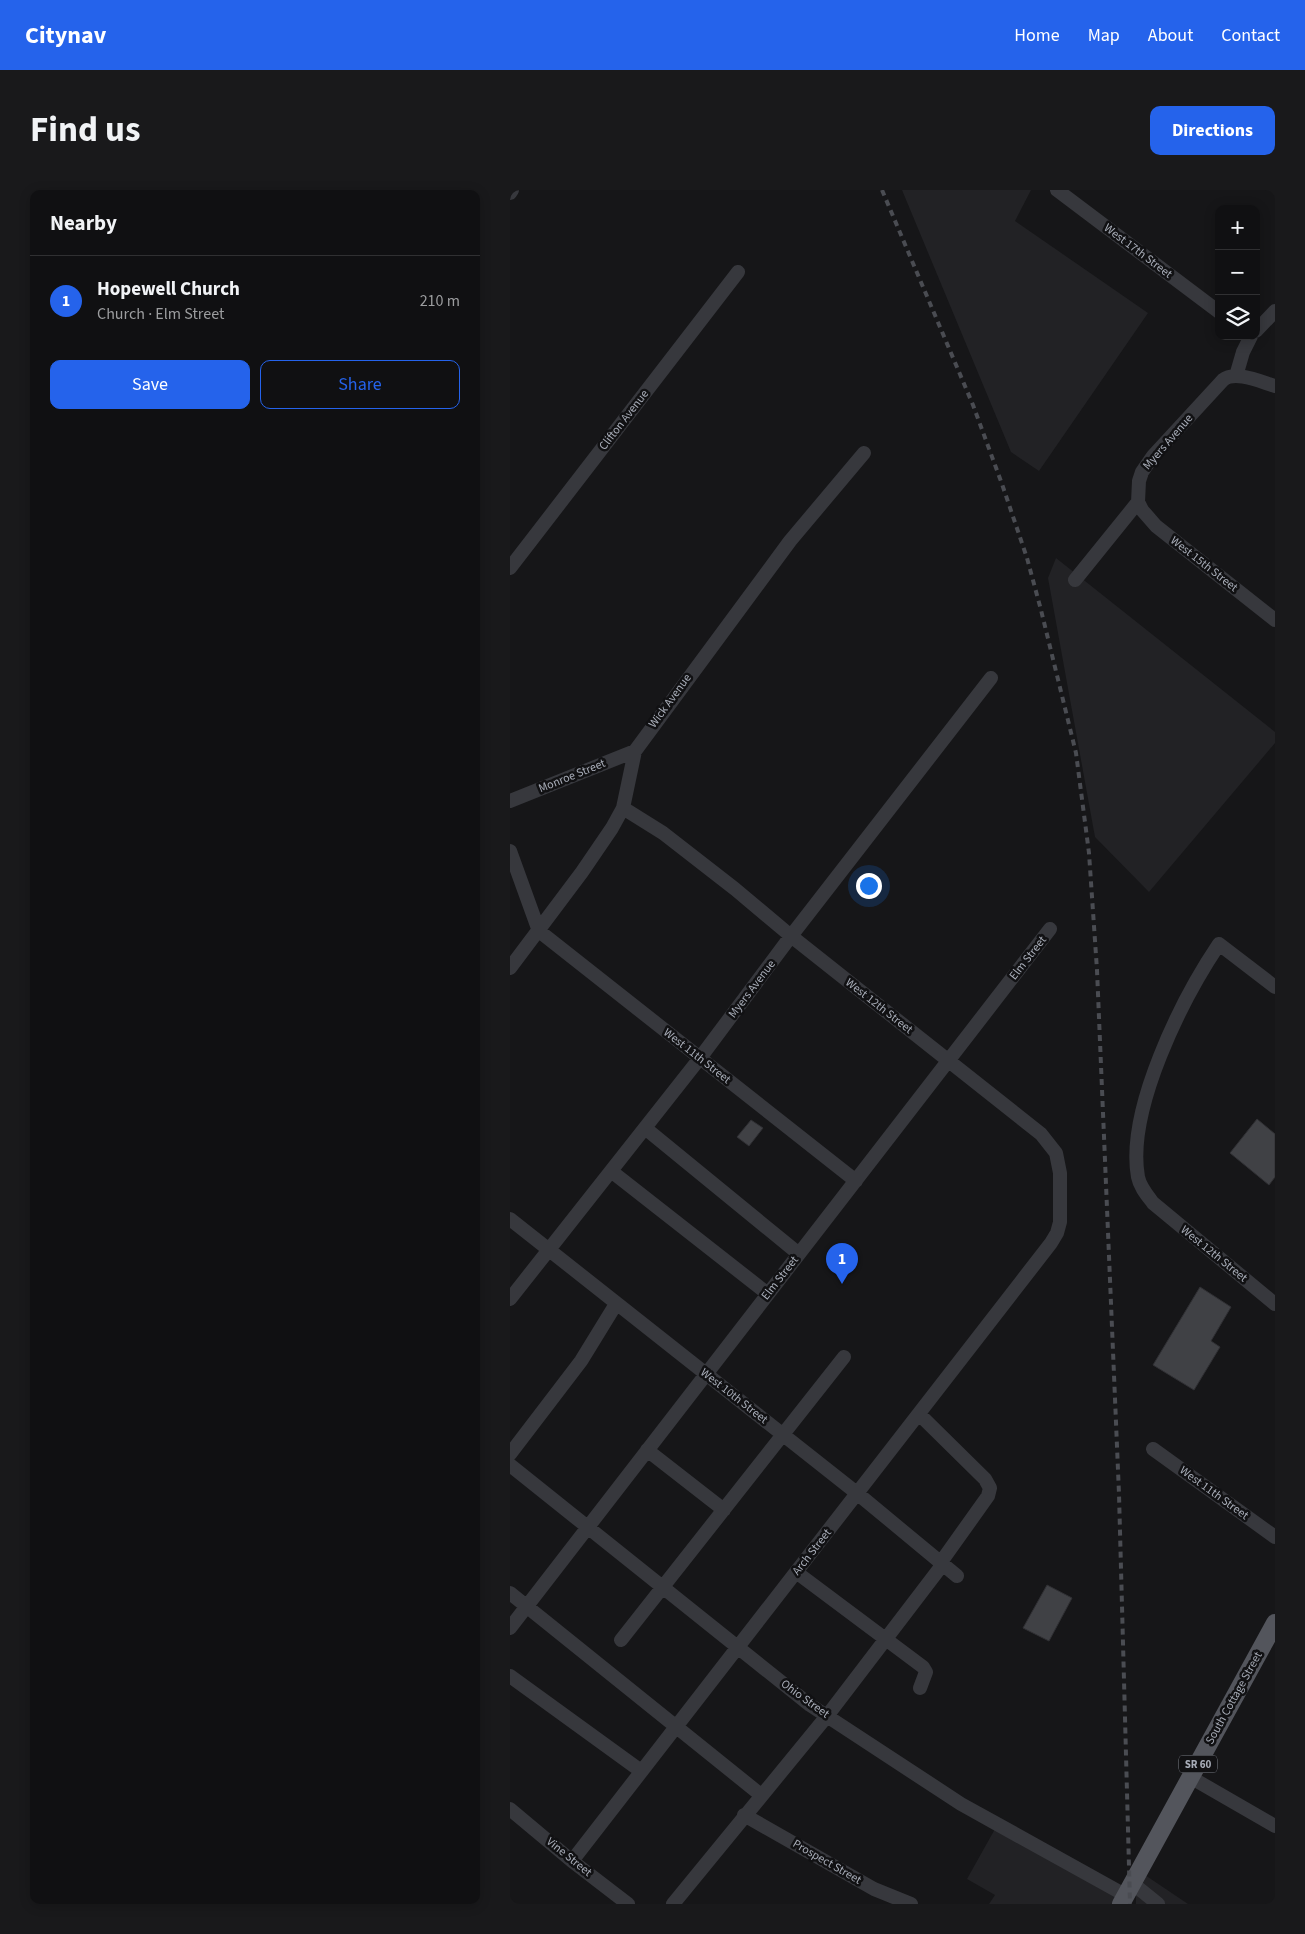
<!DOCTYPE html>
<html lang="en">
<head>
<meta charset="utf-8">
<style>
	:root { --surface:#101012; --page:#19191b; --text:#f1f3f6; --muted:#9c9d9f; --line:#303032; --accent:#2563eb }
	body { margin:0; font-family:"Source Sans 3",sans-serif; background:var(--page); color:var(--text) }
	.controls { position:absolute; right:15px; top:15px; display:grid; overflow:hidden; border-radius:10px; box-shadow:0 2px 12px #0003 }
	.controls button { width:45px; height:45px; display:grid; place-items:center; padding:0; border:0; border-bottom:1px solid var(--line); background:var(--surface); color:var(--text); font:25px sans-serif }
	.you { position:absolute; left:358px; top:695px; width:18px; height:18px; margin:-12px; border:4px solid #fff; border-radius:50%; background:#1a73e8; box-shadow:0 0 0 8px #1a73e833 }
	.badge { display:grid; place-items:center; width:32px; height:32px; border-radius:50%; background:var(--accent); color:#fff; font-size:16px; font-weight:700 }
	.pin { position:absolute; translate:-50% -41px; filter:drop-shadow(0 1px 2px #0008) }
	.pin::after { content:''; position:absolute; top:26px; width:18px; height:15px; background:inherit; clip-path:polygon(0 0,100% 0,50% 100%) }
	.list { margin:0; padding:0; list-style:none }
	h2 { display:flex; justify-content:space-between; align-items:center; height:65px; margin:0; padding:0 20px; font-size:21px }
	h2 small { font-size:16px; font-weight:400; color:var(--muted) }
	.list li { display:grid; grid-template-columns:32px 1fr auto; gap:15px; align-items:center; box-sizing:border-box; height:90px; padding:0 20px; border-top:1px solid var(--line) }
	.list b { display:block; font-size:19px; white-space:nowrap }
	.list p { margin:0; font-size:16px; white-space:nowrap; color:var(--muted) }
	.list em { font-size:16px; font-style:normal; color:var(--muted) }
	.actions { display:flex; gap:10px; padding:15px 20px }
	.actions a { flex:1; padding:11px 0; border:1px solid var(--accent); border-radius:10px; text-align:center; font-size:18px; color:var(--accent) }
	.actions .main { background:var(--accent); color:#fff }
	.icon { flex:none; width:28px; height:28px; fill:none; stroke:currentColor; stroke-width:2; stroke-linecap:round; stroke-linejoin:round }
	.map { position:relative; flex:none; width:765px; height:1714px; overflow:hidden; border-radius:10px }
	header { display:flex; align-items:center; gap:30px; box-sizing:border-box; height:70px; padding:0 25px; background:var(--accent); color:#fff }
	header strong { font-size:24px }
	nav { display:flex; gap:28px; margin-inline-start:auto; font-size:18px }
	.intro { display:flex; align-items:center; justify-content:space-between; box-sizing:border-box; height:120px; padding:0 30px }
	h1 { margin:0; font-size:35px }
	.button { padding:12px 22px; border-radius:10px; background:var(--accent); color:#fff; font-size:18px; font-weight:700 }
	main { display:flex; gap:30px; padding:0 30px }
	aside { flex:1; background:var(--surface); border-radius:10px; box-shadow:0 2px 12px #0003 }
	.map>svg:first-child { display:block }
	.built { fill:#222225 }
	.building { fill:#404145; stroke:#303034 }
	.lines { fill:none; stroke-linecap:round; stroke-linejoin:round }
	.minor { stroke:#37383d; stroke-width:14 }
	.major { stroke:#53555c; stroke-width:18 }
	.rail { stroke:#4a4c52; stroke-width:4; stroke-dasharray:6 5; stroke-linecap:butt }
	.labels { text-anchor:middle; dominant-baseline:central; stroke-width:5; stroke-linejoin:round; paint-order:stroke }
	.shield { fill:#111113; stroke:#7b7e86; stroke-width:1 }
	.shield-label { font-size:11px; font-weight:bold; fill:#a8adb8 }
	.street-label { font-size:12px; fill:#a8adb8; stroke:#111113 }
</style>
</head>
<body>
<header>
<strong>Citynav</strong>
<nav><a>Home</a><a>Map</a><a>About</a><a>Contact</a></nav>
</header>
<div class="intro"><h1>Find us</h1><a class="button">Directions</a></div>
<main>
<aside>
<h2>Nearby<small></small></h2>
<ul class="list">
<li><span class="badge">1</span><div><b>Hopewell Church</b><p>Church · Elm Street</p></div><em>210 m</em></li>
</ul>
<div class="actions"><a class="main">Save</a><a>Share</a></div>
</aside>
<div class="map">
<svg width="765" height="1714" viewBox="0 0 765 1714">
	<rect width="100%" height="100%" fill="#161618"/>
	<path class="built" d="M 392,0 L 521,0 L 505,31 L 638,123 L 529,281 L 501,262 Z
		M 546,368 L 765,542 L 765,553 L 639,702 L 585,647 L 538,388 Z
		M 490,1630 L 612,1699 L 614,1714 L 479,1714 L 485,1705 L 457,1689 Z
		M 635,1685 L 678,1714 L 626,1714 L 626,1706 Z"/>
	<path class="building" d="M 747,929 L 765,944 L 765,987 L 759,995 L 720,963 Z
		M 241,930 L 253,938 L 239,956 L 227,947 Z
		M 690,1097 L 721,1117 L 701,1151 L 710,1157 L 684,1200 L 643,1175 Z
		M 537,1395 L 562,1408 L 539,1451 L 513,1438 Z"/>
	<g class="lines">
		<path class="minor" d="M 547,0 L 709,122
			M 0,3 L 2,0
			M 746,141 L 765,121
			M 726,186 L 733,162 L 741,146
			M 628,312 L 632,320 L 646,336 L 765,430
			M 0,378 L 228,82
			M 565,390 L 628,312 L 629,291 L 632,282 L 643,266 L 713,190 C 725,180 751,192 765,196
			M 0,611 L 125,561
			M 0,661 L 29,741 L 346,991
			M 0,778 L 72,682 L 102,638 L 113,618 L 125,561 L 280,351 L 354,263
			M 765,797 L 709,754 C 672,809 616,920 628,987 C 630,997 637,1005 643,1013 L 765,1114
			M 135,938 L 289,1064
			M 101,981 L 258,1104
			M 0,1029 L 348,1304 L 447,1386
			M 0,1109 L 190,868 L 281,746 L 481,488
			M 409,1224 L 475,1289 L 480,1298 L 478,1306 L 431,1372
			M 643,1259 L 765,1347
			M 137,1260 L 214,1320
			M 0,1264 L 71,1171 L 106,1114
			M 0,1275 L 300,1515 L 451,1614 L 615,1705
			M 286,1382 L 413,1477 L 416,1482 L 410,1498
			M 0,1403 L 251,1605
			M 0,1438 L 540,739
			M 111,1450 L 334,1167
			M 0,1486 L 131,1581
			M 680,1587 L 765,1636
			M 0,1619 L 62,1671 L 118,1714
			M 234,1625 L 364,1699 L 401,1714
			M 62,1671 L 541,1053 L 547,1043 L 550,1032 L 550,983 L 546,963 L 531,944 L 281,746 L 225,699 L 153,643 L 113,618
			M 622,1693 L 648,1714
			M 163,1714 L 317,1526 L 433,1374"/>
		<path class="major" d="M 611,1714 L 765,1433"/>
		<path class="rail" d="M 372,0 L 463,215 L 492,294 L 517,368 L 531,420 L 566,563 L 579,663 L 587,780 L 609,1304 L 620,1714"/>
	</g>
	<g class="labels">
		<rect class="shield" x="669" y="1565.5" width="38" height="17" rx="4"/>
		<g class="shield-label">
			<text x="688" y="1574">SR 60</text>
		</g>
		<g class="street-label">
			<text transform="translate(628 61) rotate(37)">West 17th Street</text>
			<text transform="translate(114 230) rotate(-52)">Clifton Avenue</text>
			<text transform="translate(658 252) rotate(-49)">Myers Avenue</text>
			<text transform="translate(694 374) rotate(38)">West 15th Street</text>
			<text transform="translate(160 511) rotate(-54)">Wick Avenue</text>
			<text transform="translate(62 586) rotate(-22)">Monroe Street</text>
			<text transform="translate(518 768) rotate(-52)">Elm Street</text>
			<text transform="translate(242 799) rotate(-53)">Myers Avenue</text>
			<text transform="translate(369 816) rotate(38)">West 12th Street</text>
			<text transform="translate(187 866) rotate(38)">West 11th Street</text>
			<text transform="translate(704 1064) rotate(39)">West 12th Street</text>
			<text transform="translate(270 1088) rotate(-52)">Elm Street</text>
			<text transform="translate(224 1206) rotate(38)">West 10th Street</text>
			<text transform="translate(704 1303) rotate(36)">West 11th Street</text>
			<text transform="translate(302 1362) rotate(-52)">Arch Street</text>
			<text transform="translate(724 1508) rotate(-61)">South Cottage Street</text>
			<text transform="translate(295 1509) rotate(36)">Ohio Street</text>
			<text transform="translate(59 1667) rotate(39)">Vine Street</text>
			<text transform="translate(317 1672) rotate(30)">Prospect Street</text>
		</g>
	</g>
</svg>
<div class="controls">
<button>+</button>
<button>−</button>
<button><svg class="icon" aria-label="layers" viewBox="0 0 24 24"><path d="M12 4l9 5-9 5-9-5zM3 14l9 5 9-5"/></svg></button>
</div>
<div class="you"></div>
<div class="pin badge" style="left:332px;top:1094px">1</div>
</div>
</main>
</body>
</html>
